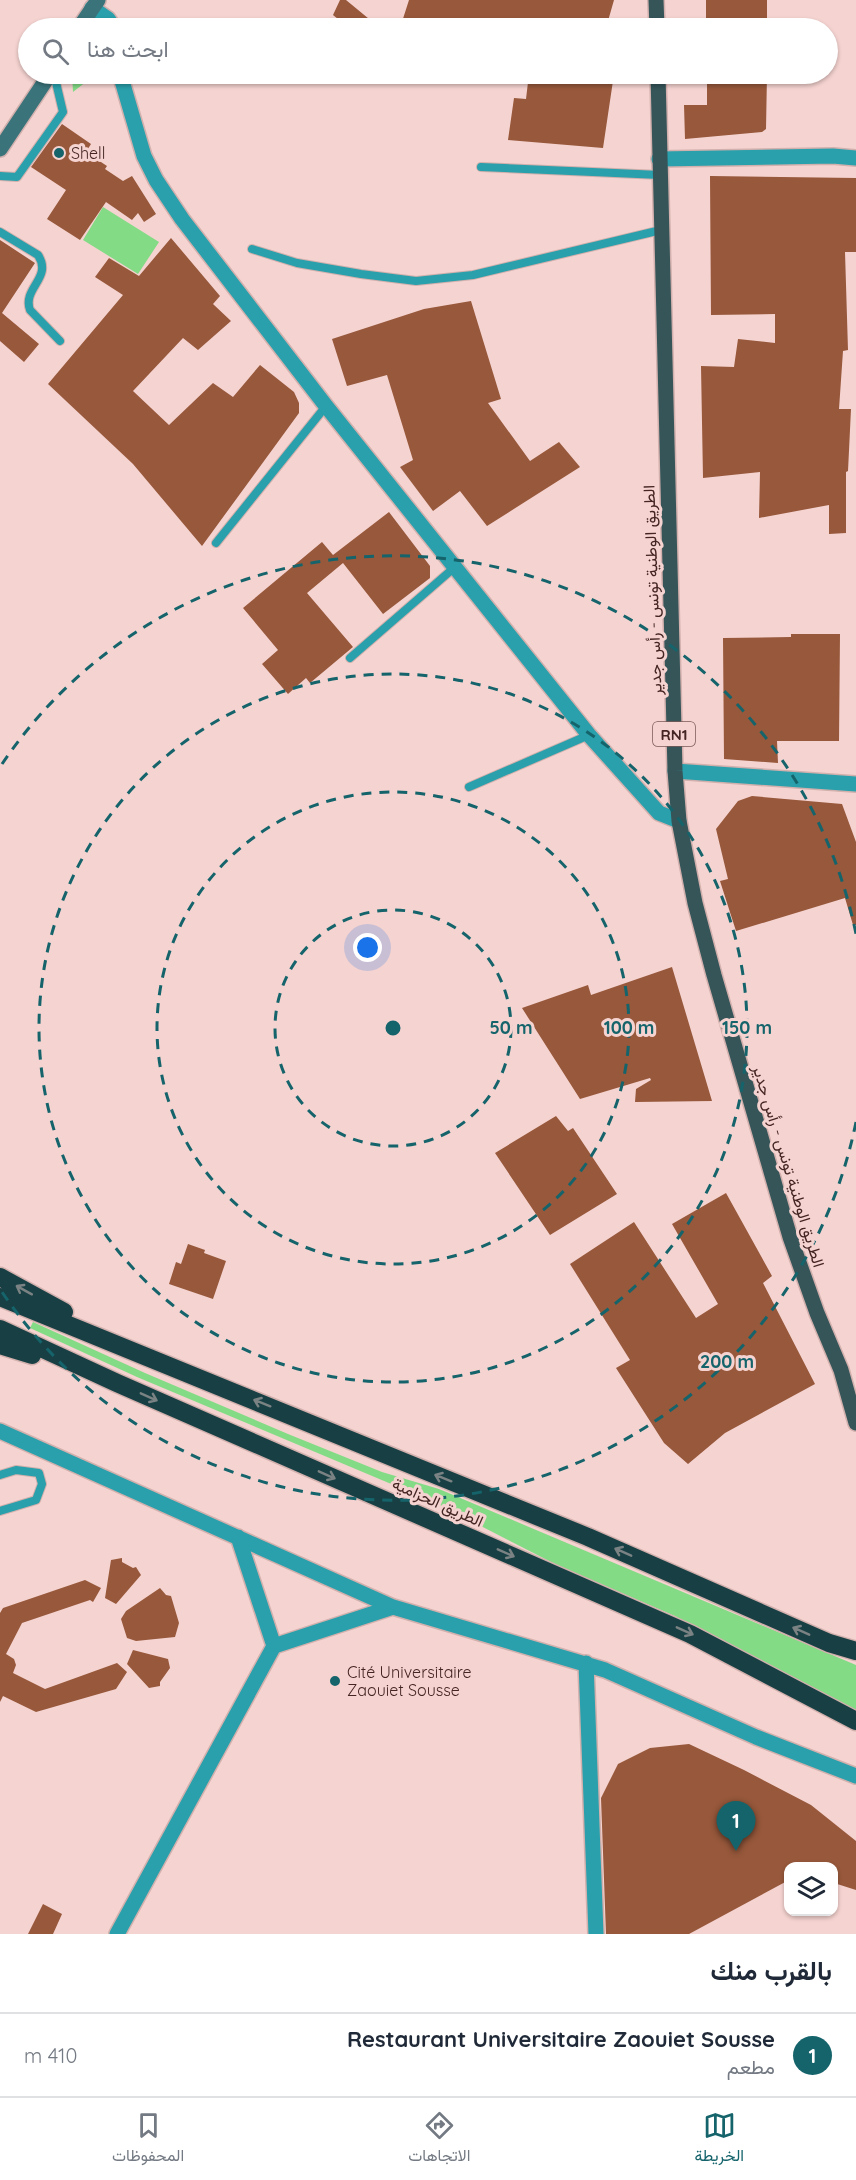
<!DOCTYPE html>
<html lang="ar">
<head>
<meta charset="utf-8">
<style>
	:root { --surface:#fff; --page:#f2f2f3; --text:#1f2937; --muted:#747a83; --line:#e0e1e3; --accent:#15646b }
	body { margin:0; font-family:Quicksand,Vazirmatn,sans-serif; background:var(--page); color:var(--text); direction:rtl }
	.controls { position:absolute; right:18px; bottom:18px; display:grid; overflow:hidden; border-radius:12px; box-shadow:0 2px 4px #0004 }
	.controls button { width:54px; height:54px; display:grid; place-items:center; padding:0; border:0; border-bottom:2px solid var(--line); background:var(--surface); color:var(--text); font:30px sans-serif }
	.you { position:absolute; left:368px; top:948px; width:21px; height:21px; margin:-15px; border:4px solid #fff; border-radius:50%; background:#1a73e8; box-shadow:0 0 0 9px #1a73e833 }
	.badge { display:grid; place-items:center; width:39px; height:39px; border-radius:50%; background:var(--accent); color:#fff; font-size:20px; font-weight:700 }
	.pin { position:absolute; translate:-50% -50px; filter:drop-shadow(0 2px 3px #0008) }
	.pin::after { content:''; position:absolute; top:32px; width:21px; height:18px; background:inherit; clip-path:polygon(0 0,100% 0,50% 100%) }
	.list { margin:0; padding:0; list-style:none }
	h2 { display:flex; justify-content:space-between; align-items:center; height:78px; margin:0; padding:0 24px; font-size:26px }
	h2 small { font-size:20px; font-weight:400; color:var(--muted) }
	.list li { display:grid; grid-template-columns:39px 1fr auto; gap:18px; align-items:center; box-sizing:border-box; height:84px; padding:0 24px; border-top:2px solid var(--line) }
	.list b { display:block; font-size:22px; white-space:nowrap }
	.list p { margin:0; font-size:20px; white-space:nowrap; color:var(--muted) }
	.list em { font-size:20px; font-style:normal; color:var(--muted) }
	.icon { flex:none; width:33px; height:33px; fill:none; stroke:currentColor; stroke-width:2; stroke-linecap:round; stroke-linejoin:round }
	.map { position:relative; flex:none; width:856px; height:1934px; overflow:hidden; direction:ltr }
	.search { position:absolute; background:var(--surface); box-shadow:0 2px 4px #0004; left:18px; right:18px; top:18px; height:66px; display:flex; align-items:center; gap:15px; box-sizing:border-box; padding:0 21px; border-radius:33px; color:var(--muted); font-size:22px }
	.sheet { height:162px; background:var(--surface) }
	nav { display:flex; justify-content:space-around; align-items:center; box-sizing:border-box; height:84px; border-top:2px solid var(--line); background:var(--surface); font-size:16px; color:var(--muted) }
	nav a { display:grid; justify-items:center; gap:3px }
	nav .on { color:var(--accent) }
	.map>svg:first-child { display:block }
	.green { fill:#83db86 }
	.building { fill:#97583b }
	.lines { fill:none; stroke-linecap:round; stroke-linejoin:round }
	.lane-casing { stroke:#d2b0ad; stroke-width:10 }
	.street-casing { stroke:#d2b0ad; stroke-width:18 }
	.secondary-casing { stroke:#d2b0ad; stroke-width:18 }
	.primary-casing { stroke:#d2b0ad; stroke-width:18 }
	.highway-casing { stroke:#d2b0ad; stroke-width:21 }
	.lane { stroke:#29a0ab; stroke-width:8 }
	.street { stroke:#29a0ab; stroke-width:15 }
	.secondary { stroke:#3a737a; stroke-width:15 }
	.primary { stroke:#355559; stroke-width:15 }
	.highway { stroke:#184044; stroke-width:18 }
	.oneway { stroke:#7b8283 }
	.ring { fill:none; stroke:#15646b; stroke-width:3; stroke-dasharray:10 8 }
	.poi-dot { fill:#15646b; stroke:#f5d3d0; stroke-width:2 }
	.labels { text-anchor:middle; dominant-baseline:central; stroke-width:6; stroke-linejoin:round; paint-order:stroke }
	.shield { fill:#f5d3d0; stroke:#795957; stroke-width:1.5 }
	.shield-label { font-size:15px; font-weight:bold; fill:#442523 }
	.poi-label { font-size:16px; fill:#442523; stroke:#f5d3d0; text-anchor:start }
	.street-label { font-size:16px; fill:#442523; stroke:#f5d3d0 }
	.centre { fill:#15646b; stroke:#f5d3d0; stroke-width:3 }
	.ring-label { font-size:18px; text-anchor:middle; font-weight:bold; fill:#15646b; stroke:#f5d3d0; stroke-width:6; stroke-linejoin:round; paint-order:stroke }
</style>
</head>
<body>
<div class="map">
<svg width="856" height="1934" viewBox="0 0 856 1934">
	<rect width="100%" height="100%" fill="#f5d3d0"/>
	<path class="green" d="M 72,74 L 96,74 L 73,92 Z
		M 103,207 L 159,242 L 138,274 L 83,240 Z
		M 33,1322 L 145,1373 L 288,1434 L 382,1472 L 439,1489 L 856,1665 L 856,1714 L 675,1616 L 559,1566 L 434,1502 L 137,1377 L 30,1328 Z"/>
	<path class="building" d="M 340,0 L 346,0 L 380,28 L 349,28 L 333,15 Z
		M 409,0 L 614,0 L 606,28 L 400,28 Z
		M 706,0 L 767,0 L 767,28 L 706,28 Z
		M 529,74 L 614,74 L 603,148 L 508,140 L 514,98 L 526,99 Z
		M 707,74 L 767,74 L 766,129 L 762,132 L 685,139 L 684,105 L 707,105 Z
		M 62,124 L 91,144 L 86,152 L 107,166 L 105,169 L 123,181 L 132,176 L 156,214 L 144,222 L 138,213 L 132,220 L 106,202 L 80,240 L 47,219 L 66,190 L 31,167 Z
		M 710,176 L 856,178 L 856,252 L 845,252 L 848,350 L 843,351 L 839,409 L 851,409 L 848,471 L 846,472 L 846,533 L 829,534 L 829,505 L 759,518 L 760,472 L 703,478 L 701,366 L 734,367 L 738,339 L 775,343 L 775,314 L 711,315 Z
		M 171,238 L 220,296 L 213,304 L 231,321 L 198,350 L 183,338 L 133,391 L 169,425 L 213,383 L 233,397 L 260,365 L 294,392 L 299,403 L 299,413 L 202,546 L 133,464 L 48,384 L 123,295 L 95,277 L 109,258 L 139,276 Z
		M 0,240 L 35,263 L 2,313 L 39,344 L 24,362 L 0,341 Z
		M 471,301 L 501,399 L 488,403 L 530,461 L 559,442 L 580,467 L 487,526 L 460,491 L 433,511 L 400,467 L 413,460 L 387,375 L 347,386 L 332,339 L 424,309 Z
		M 389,512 L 430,566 L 430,578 L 383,614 L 343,563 L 307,593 L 353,647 L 310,683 L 306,678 L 288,694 L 262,664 L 278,650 L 243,608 L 322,542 L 333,555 Z
		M 791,634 L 840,634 L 839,741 L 777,741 L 778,763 L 724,759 L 723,638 L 791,637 Z
		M 752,796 L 842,804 L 856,842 L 856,925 L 853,925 L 845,898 L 736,931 L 720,881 L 728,879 L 716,829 L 738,801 Z
		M 672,967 L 712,1101 L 635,1102 L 636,1089 L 651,1080 L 650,1078 L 580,1099 L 522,1008 L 588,985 L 591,995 Z
		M 556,1116 L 568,1131 L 573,1128 L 617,1194 L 550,1235 L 495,1153 Z
		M 726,1193 L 772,1276 L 763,1283 L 815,1384 L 725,1433 L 688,1464 L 664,1443 L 616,1368 L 630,1360 L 570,1264 L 634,1222 L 696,1318 L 718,1304 L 672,1224 Z
		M 188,1244 L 205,1250 L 204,1253 L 226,1261 L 213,1299 L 169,1284 L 176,1262 L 181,1264 Z
		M 122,1558 L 122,1562 L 133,1568 L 136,1567 L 141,1575 L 116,1604 L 105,1598 L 111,1560 Z
		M 85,1580 L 101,1588 L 93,1602 L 90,1600 L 22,1623 L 6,1654 L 14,1659 L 16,1665 L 13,1673 L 45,1689 L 117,1663 L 127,1672 L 116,1689 L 36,1712 L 3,1696 L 0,1702 L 0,1613 L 3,1608 Z
		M 160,1588 L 166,1595 L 171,1596 L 179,1623 L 175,1637 L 136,1641 L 127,1638 L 121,1619 L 126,1611 Z
		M 133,1650 L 168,1659 L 170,1668 L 160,1682 L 160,1686 L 149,1688 L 127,1664 Z
		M 689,1744 L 744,1770 L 811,1805 L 856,1841 L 856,1890 L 834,1883 L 834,1866 L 789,1866 L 789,1880 L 689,1934 L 606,1934 L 601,1798 L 618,1764 L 650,1748 Z
		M 43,1904 L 62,1914 L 53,1934 L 28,1934 Z"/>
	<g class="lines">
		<defs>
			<path id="lane" d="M 481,167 L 660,175
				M 0,176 L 17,177 L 63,112 L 54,74
				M 0,232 L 38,255 C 53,278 22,288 30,310 L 60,341
				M 252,249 L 297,263 L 361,274 L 416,281 L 473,275 L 661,230
				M 216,543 L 326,406
				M 350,658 L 455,567
				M 469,787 L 589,735
				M 0,1475 L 16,1470 L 39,1473 L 42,1484 L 36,1500 L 0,1511"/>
			<path id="street" d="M 92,8 L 108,19 L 114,28
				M 120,74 L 144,156 L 156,180 L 182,219 L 326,406 L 589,735 L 659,813 L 679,821
				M 659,159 L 833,156 L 856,158
				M 675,771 L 856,784
				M 0,1431 L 393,1607 L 605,1670 L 756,1737 L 856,1776
				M 238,1537 L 274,1646
				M 586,1663 L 596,1934
				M 117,1934 L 274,1646 L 393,1607"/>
			<path id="secondary" d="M 79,28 L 98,0
				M 0,149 L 50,74"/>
			<path id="primary" d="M 656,0 L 657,28
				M 658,74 L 675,771 L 679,821 L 695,903 L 714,975 L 790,1237 L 817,1313 L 841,1370 L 856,1423"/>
			<path id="highway" d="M 0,1277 L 64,1312
				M 0,1297 L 588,1537 L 829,1643 L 856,1651
				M 0,1329 L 117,1383 L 690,1634 L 856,1721
				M 0,1345 L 32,1355"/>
		</defs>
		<use href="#lane" class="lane-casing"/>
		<use href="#street" class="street-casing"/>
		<use href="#secondary" class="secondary-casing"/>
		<use href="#primary" class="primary-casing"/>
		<use href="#highway" class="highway-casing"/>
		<use href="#lane" class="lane"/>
		<use href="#street" class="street"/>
		<use href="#secondary" class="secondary"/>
		<use href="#primary" class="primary"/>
		<use href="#highway" class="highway"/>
	</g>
	<defs><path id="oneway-shaft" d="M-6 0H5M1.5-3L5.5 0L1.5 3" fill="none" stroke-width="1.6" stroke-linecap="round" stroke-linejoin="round" transform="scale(1.5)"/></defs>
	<g class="oneway">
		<use href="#oneway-shaft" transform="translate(24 1290) rotate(-151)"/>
		<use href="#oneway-shaft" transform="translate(149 1397) rotate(24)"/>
		<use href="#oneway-shaft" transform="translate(262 1403) rotate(-158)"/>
		<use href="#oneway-shaft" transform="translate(327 1475) rotate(24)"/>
		<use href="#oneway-shaft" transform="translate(443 1478) rotate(-158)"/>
		<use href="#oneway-shaft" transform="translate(623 1552) rotate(-156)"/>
		<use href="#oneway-shaft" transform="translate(506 1553) rotate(24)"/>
		<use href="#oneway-shaft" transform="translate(685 1631) rotate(24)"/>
		<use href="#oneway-shaft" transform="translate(801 1631) rotate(-156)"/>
	</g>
	<g class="ring">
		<circle cx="393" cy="1028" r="118"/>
		<circle cx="393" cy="1028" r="236"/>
		<circle cx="393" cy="1028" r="354"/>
		<path d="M856 1122A472 472 0 0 1 2 1292M2 764A472 472 0 0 1 856 934"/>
	</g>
	<g class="poi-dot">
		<circle cx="59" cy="153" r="6"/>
		<circle cx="335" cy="1681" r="6"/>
	</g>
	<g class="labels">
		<rect class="shield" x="653" y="722" width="42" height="24" rx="4.5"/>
		<g class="shield-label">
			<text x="674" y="734">RN1</text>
		</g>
		<g class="poi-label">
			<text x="71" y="153">Shell</text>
			<text x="347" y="1672">Cité Universitaire<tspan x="347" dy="18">Zaouiet Sousse</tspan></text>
		</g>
		<g class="street-label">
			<text transform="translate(652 590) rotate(-92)">الطريق الوطنية تونس - رأس جدير</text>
			<text transform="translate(789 1166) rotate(73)">الطريق الوطنية تونس - رأس جدير</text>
			<text transform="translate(438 1502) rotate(24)">الطريق الحزامية</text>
		</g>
	</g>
	<circle cx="393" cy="1028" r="9" class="centre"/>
	<g class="ring-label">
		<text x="511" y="1034">50 m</text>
		<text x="629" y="1034">100 m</text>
		<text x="747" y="1034">150 m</text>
		<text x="727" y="1368">200 m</text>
	</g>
</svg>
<div class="controls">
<button><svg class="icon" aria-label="layers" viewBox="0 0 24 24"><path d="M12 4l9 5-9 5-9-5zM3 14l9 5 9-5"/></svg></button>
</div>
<div class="you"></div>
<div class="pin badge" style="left:736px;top:1851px">1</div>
<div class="search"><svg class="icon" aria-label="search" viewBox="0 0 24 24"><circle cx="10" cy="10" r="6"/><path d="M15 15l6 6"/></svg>ابحث هنا</div>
</div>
<section class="sheet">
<h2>بالقرب منك<small></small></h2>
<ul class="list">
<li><span class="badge">1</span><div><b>Restaurant Universitaire Zaouiet Sousse</b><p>مطعم</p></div><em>410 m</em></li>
</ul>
</section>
<nav>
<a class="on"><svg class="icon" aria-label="map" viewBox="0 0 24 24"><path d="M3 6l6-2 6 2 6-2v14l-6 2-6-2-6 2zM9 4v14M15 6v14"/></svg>الخريطة</a>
<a><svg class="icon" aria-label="directions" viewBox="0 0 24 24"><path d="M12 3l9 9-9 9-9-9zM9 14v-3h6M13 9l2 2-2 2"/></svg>الاتجاهات</a>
<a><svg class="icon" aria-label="saved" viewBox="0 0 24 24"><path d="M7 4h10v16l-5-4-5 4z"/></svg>المحفوظات</a>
</nav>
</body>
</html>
